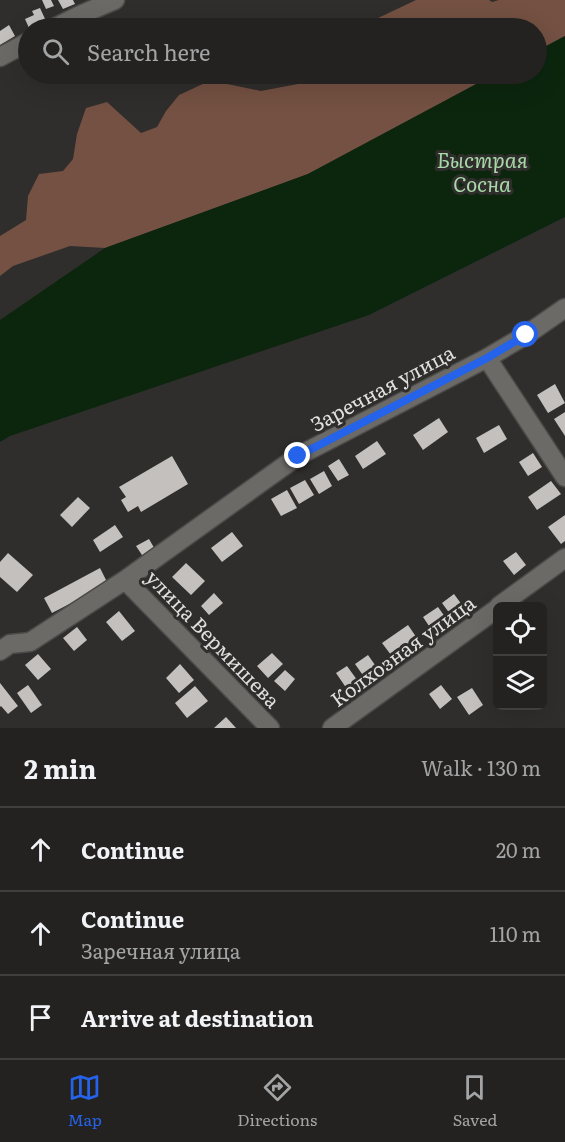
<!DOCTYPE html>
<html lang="en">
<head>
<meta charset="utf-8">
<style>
	:root { --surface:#232221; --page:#2b2a2a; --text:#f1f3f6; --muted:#a3a4a5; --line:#403f3f; --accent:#2563eb }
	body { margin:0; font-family:Literata,serif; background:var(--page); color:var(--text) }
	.controls { position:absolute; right:18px; bottom:18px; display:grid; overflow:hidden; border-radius:9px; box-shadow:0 6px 24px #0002 }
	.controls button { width:54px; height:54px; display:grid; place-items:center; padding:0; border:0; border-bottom:2px solid var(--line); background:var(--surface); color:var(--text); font:30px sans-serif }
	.stop { position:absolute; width:18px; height:18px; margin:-14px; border:4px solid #2563eb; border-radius:50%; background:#fff }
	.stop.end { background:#2563eb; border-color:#fff; box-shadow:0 2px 6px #0008 }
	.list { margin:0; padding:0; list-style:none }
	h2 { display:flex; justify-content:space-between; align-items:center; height:78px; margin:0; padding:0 24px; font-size:26px }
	h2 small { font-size:20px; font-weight:400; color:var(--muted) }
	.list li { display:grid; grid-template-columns:39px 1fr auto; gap:18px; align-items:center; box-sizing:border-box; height:84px; padding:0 24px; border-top:2px solid var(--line) }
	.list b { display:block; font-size:22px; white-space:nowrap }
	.list p { margin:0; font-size:20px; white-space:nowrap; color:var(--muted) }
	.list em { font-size:20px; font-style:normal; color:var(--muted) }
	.icon { flex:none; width:33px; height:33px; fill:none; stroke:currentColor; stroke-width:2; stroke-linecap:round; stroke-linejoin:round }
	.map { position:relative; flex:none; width:565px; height:728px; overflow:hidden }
	.search { position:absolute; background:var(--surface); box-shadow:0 6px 24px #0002; left:18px; right:18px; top:18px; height:66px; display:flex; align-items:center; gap:15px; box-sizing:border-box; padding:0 21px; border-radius:33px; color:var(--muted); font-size:22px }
	.sheet { height:330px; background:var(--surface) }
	nav { display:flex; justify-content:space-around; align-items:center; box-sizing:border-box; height:84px; border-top:2px solid var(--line); background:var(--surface); font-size:16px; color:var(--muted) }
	nav a { display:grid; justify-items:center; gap:3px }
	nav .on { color:var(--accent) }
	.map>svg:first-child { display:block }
	.forest { fill:#745142 }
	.water { fill:#0c260e }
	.building { fill:#c3c0be }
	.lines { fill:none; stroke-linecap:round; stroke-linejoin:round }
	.minor-casing { stroke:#4b4a48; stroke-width:21 }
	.minor { stroke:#6b6a67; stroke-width:18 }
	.route { stroke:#2563eb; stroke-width:8 }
	.labels { text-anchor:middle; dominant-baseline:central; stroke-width:6; stroke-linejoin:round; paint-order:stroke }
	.street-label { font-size:20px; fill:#dfdfdd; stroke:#2f2e2c }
	.water-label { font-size:21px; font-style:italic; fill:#a8d8a8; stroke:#2f2e2c }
</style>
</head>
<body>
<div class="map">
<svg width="565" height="728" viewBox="0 0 565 728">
	<rect width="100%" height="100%" fill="#2f2e2c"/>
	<path class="forest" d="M 416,0 L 489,0 L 492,2 L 499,0 L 565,0 L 565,36 L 537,51 L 536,28 L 357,28 Z
		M 321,74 L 495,74 L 308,174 L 105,248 L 70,246 L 13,266 L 0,276 L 0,236 L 26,220 L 28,196 L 39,174 L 63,171 L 73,159 L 77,134 L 86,108 L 107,102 L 141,133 L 157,127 L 166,111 L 179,95 L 205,83 L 227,84 L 261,91 L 298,84 Z"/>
	<path class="water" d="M 565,36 L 565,217 L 369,315 L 10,436 L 0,442 L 0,320 L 105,248 L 308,174 L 495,74 L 536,74 L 537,51 Z"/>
	<path class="building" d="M 42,0 L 51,0 L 54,6 L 46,9 Z
		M 58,0 L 73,0 L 75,4 L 63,9 Z
		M 40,8 L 46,21 L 29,28 L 25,19 L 34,15 L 32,11 Z
		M 9,25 L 15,36 L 0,45 L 0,31 Z
		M 555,384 L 565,403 L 548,413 L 537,395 Z
		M 565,412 L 565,436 L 554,419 Z
		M 439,418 L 448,432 L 423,450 L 413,435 Z
		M 499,425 L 507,439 L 484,453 L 476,438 Z
		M 377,441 L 386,454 L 363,469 L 355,456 Z
		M 533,453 L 542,467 L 528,476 L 519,462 Z
		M 172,456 L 188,484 L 141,512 L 138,506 L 128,512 L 121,500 L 126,497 L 119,487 Z
		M 339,459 L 349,475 L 338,481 L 328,466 Z
		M 324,471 L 332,486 L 319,494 L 310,479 Z
		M 305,480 L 314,495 L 299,504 L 290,488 Z
		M 551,481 L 561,494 L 537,510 L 528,497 Z
		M 287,490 L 297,508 L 281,516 L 271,499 Z
		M 78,497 L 90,508 L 72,527 L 60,515 Z
		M 565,515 L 565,541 L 561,544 L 548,527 Z
		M 115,525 L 123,537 L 100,552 L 93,540 Z
		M 232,532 L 243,546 L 222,562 L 211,548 Z
		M 149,539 L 156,551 L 144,558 L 136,546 Z
		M 516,552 L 526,565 L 514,575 L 503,561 Z
		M 8,553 L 33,575 L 17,592 L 0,577 L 0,562 Z
		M 186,563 L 205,581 L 191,595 L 172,577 Z
		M 100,568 L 108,584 L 52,613 L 44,598 Z
		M 214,593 L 223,603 L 209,615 L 201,606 Z
		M 454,594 L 465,609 L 453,618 L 442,603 Z
		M 438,607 L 448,621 L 433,632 L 423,617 Z
		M 119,611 L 135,631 L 122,641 L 106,622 Z
		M 408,625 L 419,641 L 394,659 L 382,643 Z
		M 77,627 L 87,640 L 74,651 L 63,638 Z
		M 272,653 L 283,664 L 268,678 L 257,666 Z
		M 38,654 L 51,669 L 38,680 L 25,665 Z
		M 368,655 L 380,672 L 367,681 L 355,664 Z
		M 180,664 L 194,680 L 179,693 L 166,678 Z
		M 347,666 L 360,684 L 349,692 L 336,673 Z
		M 285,670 L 295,679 L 285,691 L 274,681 Z
		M 0,683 L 18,706 L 8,714 L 1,706 L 0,707 Z
		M 28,685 L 42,705 L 31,713 L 17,693 Z
		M 441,685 L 452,699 L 440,709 L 429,694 Z
		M 195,686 L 208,701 L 187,718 L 175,703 Z
		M 472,688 L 483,705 L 469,715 L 457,697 Z
		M 226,717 L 236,728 L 214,728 Z"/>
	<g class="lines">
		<defs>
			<path id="minor" d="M 54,28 L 80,15 L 115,0
				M 0,57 L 28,42
				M 487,358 L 526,335 L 565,308
				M 125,580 L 270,728
				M 499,606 L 565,558
				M 0,651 L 10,644 L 30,642 L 125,580 L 298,456 L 487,358 L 565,477
				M 332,728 L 498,608"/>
		</defs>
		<use href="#minor" class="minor-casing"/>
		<use href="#minor" class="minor"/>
	</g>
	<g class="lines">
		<path class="route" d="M 298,456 L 487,358 L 526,335"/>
	</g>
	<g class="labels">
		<g class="street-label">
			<text transform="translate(382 387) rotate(-28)">Заречная улица</text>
			<text transform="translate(214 638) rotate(46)">улица Вермишева</text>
			<text transform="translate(402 650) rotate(-36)">Колхозная улица</text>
		</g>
		<g class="water-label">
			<text x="482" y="158">Быстрая<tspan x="482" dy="24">Сосна</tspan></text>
		</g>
	</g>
</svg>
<div class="controls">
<button><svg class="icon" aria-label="locate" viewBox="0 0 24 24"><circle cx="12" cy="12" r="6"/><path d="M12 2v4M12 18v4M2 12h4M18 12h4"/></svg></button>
<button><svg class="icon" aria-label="layers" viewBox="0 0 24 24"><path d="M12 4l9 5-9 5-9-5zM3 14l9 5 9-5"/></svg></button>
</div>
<div class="stop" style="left:526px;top:335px"></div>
<div class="stop end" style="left:298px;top:456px"></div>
<div class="search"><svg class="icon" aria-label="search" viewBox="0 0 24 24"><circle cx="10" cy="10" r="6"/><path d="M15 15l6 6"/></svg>Search here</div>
</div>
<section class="sheet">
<h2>2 min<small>Walk · 130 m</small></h2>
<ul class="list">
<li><svg class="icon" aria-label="ahead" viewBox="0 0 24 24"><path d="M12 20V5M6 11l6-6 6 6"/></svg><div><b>Continue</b></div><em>20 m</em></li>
<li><svg class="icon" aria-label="ahead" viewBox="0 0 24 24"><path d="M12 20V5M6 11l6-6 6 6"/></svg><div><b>Continue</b><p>Заречная улица</p></div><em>110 m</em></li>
<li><svg class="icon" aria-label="arrive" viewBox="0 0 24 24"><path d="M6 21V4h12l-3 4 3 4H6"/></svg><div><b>Arrive at destination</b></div></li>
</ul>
</section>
<nav>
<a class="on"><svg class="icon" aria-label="map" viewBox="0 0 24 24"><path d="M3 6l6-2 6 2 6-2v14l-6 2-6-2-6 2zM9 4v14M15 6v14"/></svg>Map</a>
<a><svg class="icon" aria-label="directions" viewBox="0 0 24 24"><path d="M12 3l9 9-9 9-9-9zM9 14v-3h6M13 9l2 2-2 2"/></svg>Directions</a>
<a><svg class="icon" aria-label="saved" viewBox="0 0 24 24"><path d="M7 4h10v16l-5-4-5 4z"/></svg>Saved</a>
</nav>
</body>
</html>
